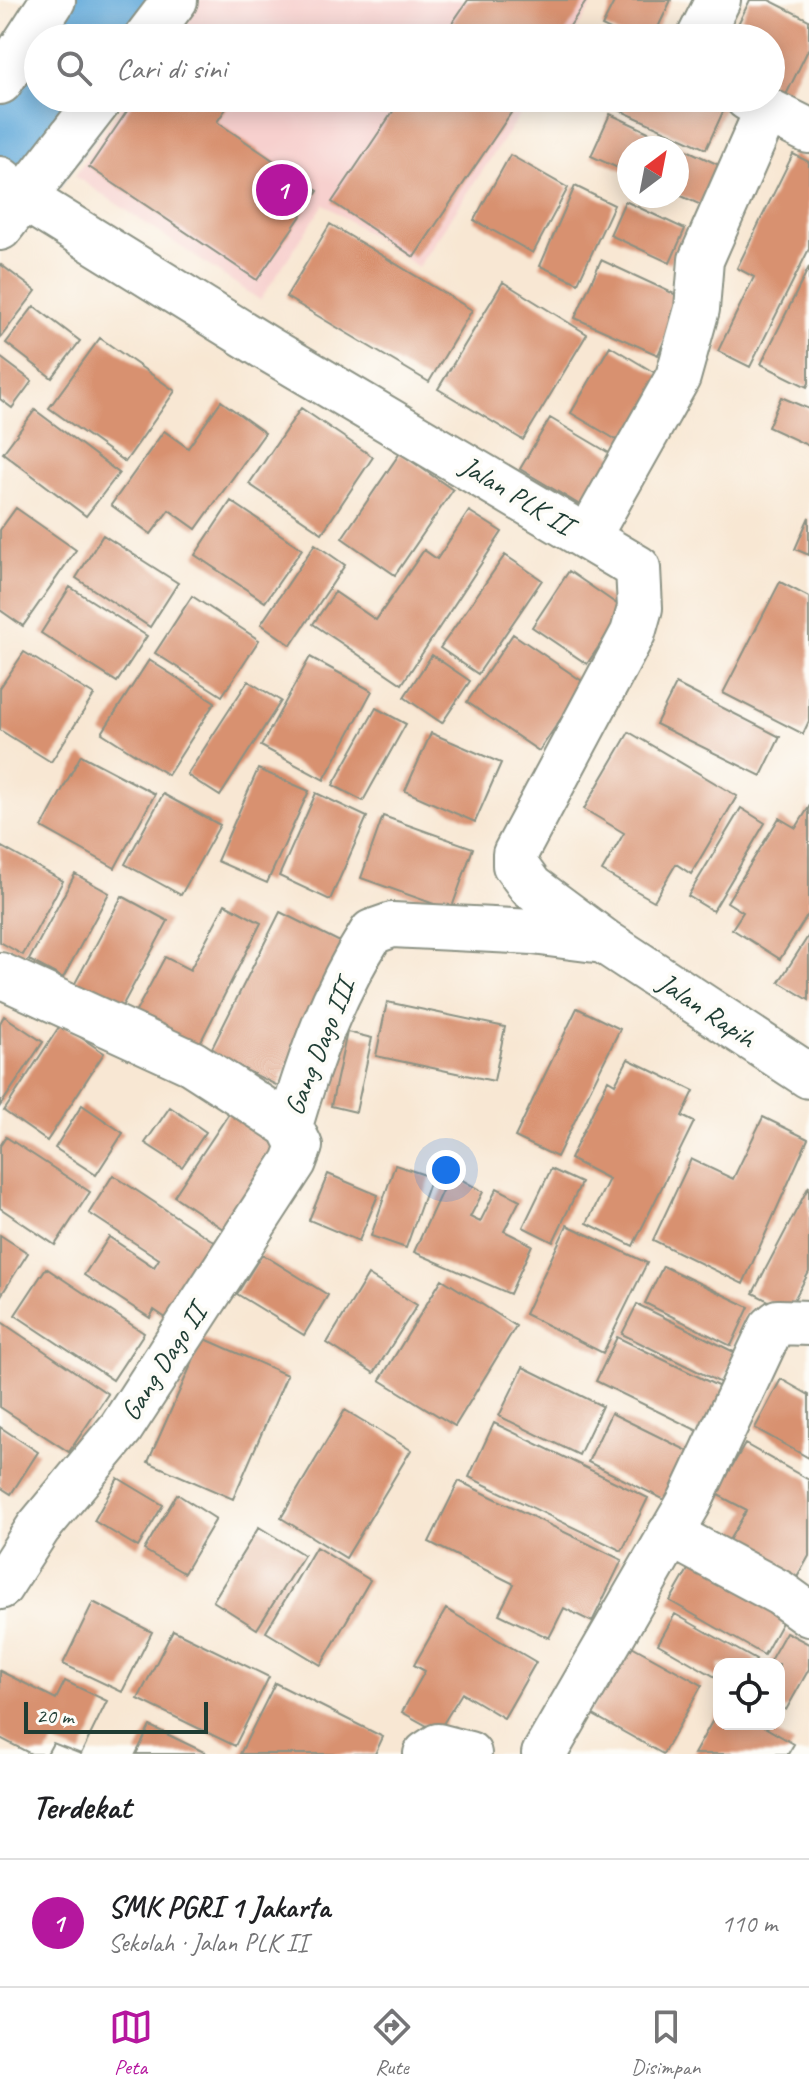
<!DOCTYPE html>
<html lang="id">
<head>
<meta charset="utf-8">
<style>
	:root { --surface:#fff; --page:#f6f6f6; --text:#202124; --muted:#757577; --line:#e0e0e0; --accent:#b5179e }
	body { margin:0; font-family:Caveat,sans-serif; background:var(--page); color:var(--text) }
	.controls { position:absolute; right:24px; bottom:24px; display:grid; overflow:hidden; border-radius:16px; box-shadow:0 4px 20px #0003 }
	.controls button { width:72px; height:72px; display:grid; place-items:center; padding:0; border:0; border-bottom:2px solid var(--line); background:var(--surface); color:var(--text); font:40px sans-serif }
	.compass { position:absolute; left:617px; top:136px; width:72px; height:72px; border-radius:50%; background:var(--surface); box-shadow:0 4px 20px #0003; rotate:32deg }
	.scale { position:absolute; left:24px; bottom:20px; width:184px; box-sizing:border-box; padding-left:8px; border:4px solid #1f3d34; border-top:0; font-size:22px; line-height:28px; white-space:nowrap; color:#1f3d34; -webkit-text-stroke:6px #fdfcf7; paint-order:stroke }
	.you { position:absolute; left:446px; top:1170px; width:28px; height:28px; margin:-20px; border:6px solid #fff; border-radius:50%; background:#1a73e8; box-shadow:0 0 0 12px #1a73e833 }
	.badge { display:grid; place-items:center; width:52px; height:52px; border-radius:50%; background:var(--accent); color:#fff; font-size:26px; font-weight:700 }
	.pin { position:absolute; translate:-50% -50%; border:4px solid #fff; box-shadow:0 2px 8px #0006 }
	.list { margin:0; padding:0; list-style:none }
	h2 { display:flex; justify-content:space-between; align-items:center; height:104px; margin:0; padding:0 32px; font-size:34px }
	h2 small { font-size:26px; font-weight:400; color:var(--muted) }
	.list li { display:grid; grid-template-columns:52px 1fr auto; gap:24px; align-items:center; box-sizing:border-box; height:128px; padding:0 32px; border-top:2px solid var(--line) }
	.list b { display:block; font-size:30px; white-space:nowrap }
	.list p { margin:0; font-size:26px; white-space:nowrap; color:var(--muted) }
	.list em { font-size:26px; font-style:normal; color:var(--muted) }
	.icon { flex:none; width:44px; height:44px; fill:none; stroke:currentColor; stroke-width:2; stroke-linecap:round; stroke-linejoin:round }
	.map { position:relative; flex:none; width:809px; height:1754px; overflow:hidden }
	.search { position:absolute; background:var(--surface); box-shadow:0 4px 20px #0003; left:24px; right:24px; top:24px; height:88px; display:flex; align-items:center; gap:20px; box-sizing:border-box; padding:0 28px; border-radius:44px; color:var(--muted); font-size:30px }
	.sheet { height:232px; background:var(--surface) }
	nav { display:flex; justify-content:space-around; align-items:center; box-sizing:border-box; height:112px; border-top:2px solid var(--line); background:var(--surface); font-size:22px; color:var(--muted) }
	nav a { display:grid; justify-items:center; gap:4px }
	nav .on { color:var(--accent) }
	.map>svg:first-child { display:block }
	.built { fill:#f7d0ce }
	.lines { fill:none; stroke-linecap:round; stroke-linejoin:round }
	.river { stroke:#64aada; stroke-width:110 }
	.building { fill:#d89170 }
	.minor-casing { stroke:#8c9284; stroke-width:48 }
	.minor { stroke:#fff; stroke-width:44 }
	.labels { text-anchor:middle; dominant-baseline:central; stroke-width:8; stroke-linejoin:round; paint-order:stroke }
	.street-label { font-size:28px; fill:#1f3d34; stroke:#fdfcf7 }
</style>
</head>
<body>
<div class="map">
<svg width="809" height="1754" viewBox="0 0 809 1754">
	<rect width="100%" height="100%" fill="#fdfcf7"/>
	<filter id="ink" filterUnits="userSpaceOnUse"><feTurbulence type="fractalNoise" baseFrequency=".0125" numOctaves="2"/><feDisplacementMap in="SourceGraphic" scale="16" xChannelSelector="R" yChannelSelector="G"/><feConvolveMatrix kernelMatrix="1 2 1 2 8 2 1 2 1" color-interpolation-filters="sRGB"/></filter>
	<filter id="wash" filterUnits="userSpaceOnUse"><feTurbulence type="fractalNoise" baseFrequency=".006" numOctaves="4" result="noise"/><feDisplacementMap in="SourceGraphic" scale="32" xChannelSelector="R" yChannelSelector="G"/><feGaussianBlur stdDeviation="1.8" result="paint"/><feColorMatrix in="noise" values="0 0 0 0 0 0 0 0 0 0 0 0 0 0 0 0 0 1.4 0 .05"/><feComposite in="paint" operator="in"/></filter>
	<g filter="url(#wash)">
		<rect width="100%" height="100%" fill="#f8e7d3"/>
		<path class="built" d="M 192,0 L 596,0 L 571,38 L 167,38 Z
			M 127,98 L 531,98 L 418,267 L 324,204 L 260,300 L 75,176 Z"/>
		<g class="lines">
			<path class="river" d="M 98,38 L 125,0
				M 0,176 L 55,98"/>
		</g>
		<g id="blocks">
			<path class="building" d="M 468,0 L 587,0 L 562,38 L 442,38 Z
				M 615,0 L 671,0 L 653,38 L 627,38 L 602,26 Z
				M 750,0 L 769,0 L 809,20 L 809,48 L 785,97 L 771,90 L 771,38 L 731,38 Z
				M 136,98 L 233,98 L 217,122 L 318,191 L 257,280 L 89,167 Z
				M 402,98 L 521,98 L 414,257 L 332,202 Z
				M 611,98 L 716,98 L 727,103 L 706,149 L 608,105 Z
				M 610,114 L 719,165 L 701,205 L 677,194 L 677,148 L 629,148 L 629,173 L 591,156 Z
				M 793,154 L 809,162 L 809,249 L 750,367 L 718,351 L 754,277 L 737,268 Z
				M 510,155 L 568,188 L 533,253 L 474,220 Z
				M 575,186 L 614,205 L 578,283 L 540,266 Z
				M 625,201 L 685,229 L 670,263 L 610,235 Z
				M 330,224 L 472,310 L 429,382 L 286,297 Z
				M 601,260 L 683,298 L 658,355 L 575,318 Z
				M 0,264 L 36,291 L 0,338 Z
				M 809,267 L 809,383 L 807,387 L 761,364 Z
				M 503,282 L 587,334 L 523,440 L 438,389 Z
				M 34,306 L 80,341 L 52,378 L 6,343 Z
				M 100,338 L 175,391 L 125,462 L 49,408 Z
				M 610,346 L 665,379 L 625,445 L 571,413 Z
				M 0,357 L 32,381 L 12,408 L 0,399 Z
				M 781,397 L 809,409 L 809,446 L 768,427 Z
				M 221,401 L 265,433 L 196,529 L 169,510 L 151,534 L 111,505 L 164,431 L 188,448 Z
				M 301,408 L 373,457 L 322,533 L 249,484 Z
				M 35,410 L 119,473 L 86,516 L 3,453 Z
				M 550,418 L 621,460 L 590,511 L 520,469 Z
				M 400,453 L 453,490 L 395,575 L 342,538 Z
				M 231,501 L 302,549 L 265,602 L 195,555 Z
				M 16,508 L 76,550 L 23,626 L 0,610 L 0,530 Z
				M 469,511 L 502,532 L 402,684 L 313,624 L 335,592 L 376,620 L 424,550 L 437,559 Z
				M 809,517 L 809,555 L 795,549 Z
				M 103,535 L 178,583 L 150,627 L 76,578 Z
				M 315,544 L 345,565 L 291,645 L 261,624 Z
				M 505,555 L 542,580 L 478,674 L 440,648 Z
				M 569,571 L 624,609 L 587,664 L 532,627 Z
				M 780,582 L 809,597 L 809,721 L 803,734 L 723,693 Z
				M 70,587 L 147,636 L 117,682 L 41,633 Z
				M 192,596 L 259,640 L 222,696 L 155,653 Z
				M 513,634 L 585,683 L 539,751 L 467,702 Z
				M 24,652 L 94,695 L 51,762 L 0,730 L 0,688 Z
				M 432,655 L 470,681 L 442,723 L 404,697 Z
				M 310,657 L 372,691 L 324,780 L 261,746 Z
				M 149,660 L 215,702 L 168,775 L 102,733 Z
				M 248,681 L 281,701 L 220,796 L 187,775 Z
				M 676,684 L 780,737 L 761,776 L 656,724 Z
				M 376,708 L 406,724 L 363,801 L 333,785 Z
				M 629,732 L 737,796 L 691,874 L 676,864 L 654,901 L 602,871 L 624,833 L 584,809 Z
				M 431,733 L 501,763 L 475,822 L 405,791 Z
				M 81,755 L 155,794 L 115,868 L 42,827 Z
				M 258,769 L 309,791 L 267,883 L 217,861 Z
				M 316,793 L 367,817 L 330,900 L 279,876 Z
				M 163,794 L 220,825 L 181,895 L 125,864 Z
				M 809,807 L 809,913 L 780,959 L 732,929 L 743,912 L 727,902 L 779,818 L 796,828 Z
				M 741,808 L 765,823 L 713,911 L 688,896 Z
				M 383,816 L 473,848 L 451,910 L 361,878 Z
				M 0,846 L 63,881 L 23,955 L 0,942 Z
				M 75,874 L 109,893 L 63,978 L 29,960 Z
				M 122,896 L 168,921 L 119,1012 L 73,987 Z
				M 225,904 L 261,923 L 197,1049 L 134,1015 L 165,957 L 190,970 Z
				M 280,912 L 348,946 L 278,1086 L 210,1052 Z
				M 809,935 L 809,1000 L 779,982 Z
				M 387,1002 L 505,1027 L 494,1081 L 376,1056 Z
				M 577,1008 L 620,1029 L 557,1157 L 515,1137 Z
				M 4,1016 L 43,1042 L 0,1106 L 0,1023 Z
				M 61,1024 L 104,1053 L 47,1141 L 4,1111 Z
				M 347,1032 L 372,1038 L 356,1112 L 331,1106 Z
				M 628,1059 L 694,1091 L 682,1116 L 694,1122 L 633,1246 L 587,1223 L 609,1179 L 570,1159 L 608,1080 L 615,1084 Z
				M 82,1105 L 123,1133 L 96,1175 L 55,1148 Z
				M 234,1106 L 295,1147 L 235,1237 L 174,1196 Z
				M 170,1107 L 206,1132 L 182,1167 L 145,1143 Z
				M 763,1117 L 808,1139 L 743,1284 L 653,1240 L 691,1159 L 733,1179 Z
				M 6,1137 L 90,1192 L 55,1245 L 0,1208 L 0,1146 Z
				M 395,1165 L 431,1177 L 406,1248 L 371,1236 Z
				M 551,1169 L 581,1183 L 553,1242 L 523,1227 Z
				M 450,1173 L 483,1192 L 470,1217 L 480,1222 L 497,1188 L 520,1200 L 504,1231 L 532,1245 L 510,1294 L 414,1252 Z
				M 328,1174 L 378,1195 L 359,1241 L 309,1220 Z
				M 113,1175 L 216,1243 L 176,1325 L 154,1310 L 150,1318 L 84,1275 L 109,1237 L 154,1267 L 159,1259 L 89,1213 Z
				M 809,1186 L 809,1272 L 788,1311 L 753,1293 Z
				M 567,1225 L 647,1263 L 603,1353 L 525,1314 Z
				M 0,1235 L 28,1253 L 0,1297 Z
				M 262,1254 L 328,1295 L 304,1335 L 237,1294 Z
				M 663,1266 L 749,1307 L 731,1346 L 645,1303 Z
				M 46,1268 L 144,1333 L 113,1380 L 15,1315 Z
				M 368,1275 L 417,1305 L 374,1373 L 327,1343 Z
				M 442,1279 L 516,1326 L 455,1426 L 380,1380 Z
				M 637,1304 L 736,1353 L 721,1383 L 622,1334 Z
				M 0,1321 L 108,1394 L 69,1452 L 0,1407 Z
				M 617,1337 L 734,1394 L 712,1438 L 596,1381 Z
				M 203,1338 L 287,1375 L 233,1499 L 148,1462 Z
				M 523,1367 L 602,1406 L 579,1455 L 499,1416 Z
				M 781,1379 L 809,1395 L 809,1458 L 755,1428 Z
				M 345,1410 L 411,1450 L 346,1558 L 281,1518 Z
				M 611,1413 L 694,1454 L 671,1503 L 588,1462 Z
				M 494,1423 L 648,1498 L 622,1551 L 469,1477 Z
				M 0,1427 L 38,1452 L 11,1494 L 0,1487 Z
				M 745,1444 L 809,1480 L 809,1556 L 795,1581 L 728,1542 L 747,1510 L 716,1494 Z
				M 118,1478 L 163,1505 L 138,1547 L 94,1521 Z
				M 459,1481 L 622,1560 L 592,1622 L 564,1608 L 549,1638 L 499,1614 L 514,1584 L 429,1542 Z
				M 177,1494 L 216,1519 L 184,1573 L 144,1550 Z
				M 259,1527 L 304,1555 L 257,1629 L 213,1601 Z
				M 316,1547 L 370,1580 L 321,1665 L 266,1632 Z
				M 698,1552 L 791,1606 L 764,1655 L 670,1601 Z
				M 93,1602 L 152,1632 L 122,1692 L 63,1664 Z
				M 446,1609 L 536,1662 L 504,1718 L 462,1693 L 438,1732 L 402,1712 L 425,1671 L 414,1665 Z
				M 675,1614 L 756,1660 L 753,1664 L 719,1664 L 719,1679 L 658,1644 Z
				M 173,1630 L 269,1677 L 235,1746 L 138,1699 Z
				M 786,1632 L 809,1644 L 809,1669 L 786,1710 L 779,1706 L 779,1664 L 768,1664 Z
				M 628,1644 L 702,1685 L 663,1754 L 590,1713 Z
				M 0,1671 L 56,1699 L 65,1681 L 107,1701 L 81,1754 L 53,1743 L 47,1754 L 31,1754 L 0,1738 Z
				M 275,1683 L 383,1737 L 375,1754 L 240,1754 Z
				M 719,1709 L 719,1724 L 759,1724 L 794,1744 L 788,1754 L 694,1754 Z
				M 150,1726 L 208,1754 L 136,1754 Z"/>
		</g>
	</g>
	<g filter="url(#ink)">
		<use href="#blocks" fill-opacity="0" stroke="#8c9284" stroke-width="2"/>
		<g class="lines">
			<defs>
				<path id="minor" d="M 146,38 L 175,0
					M 699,38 L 718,0
					M 0,82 L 53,0
					M 767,110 L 809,131
					M 0,179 L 24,198 L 268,349 L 638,568 L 640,608 L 633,633 L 515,854 L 515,865 L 531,887 L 605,942 L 809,1076
					M 0,228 L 101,98
					M 588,537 L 678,377 L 697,309 L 701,260 L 767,110 L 747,98
					M 0,975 L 192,1063 L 290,1126 C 310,1057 333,993 372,932 L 392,925 L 533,932 L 603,941
					M 670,1534 L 780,1593 L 809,1614
					M 0,1587 L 38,1528 L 121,1428 L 294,1162 L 300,1146 L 290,1126
					M 426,1754 L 438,1746 L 469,1754
					M 544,1754 L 690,1501 L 771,1328 L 778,1322 L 809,1323"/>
			</defs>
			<use href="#minor" class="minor-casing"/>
			<use href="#minor" class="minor"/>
		</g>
	</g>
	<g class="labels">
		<g class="street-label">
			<text transform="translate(517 495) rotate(31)">Jalan PLK II</text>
			<text transform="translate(707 1010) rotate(34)">Jalan Rapih</text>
			<text transform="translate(319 1047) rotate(-68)">Gang Dago III</text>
			<text transform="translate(163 1362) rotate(-57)">Gang Dago II</text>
		</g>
	</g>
</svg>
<div class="controls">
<button><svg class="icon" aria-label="locate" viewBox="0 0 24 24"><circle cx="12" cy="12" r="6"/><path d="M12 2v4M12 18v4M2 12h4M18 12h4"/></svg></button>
</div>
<svg class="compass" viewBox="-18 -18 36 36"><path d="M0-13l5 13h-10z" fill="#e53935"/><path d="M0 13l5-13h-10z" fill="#757577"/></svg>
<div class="scale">20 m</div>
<div class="you"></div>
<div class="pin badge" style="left:282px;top:190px">1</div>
<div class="search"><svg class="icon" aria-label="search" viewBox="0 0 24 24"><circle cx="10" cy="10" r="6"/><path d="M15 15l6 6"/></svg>Cari di sini</div>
</div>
<section class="sheet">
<h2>Terdekat<small></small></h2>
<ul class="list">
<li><span class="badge">1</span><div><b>SMK PGRI 1 Jakarta</b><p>Sekolah · Jalan PLK II</p></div><em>110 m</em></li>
</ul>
</section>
<nav>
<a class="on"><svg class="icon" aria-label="map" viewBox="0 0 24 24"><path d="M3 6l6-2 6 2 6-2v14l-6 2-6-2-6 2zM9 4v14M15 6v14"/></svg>Peta</a>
<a><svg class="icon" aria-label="directions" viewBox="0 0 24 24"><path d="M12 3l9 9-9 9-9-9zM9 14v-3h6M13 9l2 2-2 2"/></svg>Rute</a>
<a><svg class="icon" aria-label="saved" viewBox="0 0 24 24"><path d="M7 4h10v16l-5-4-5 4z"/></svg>Disimpan</a>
</nav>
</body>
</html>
